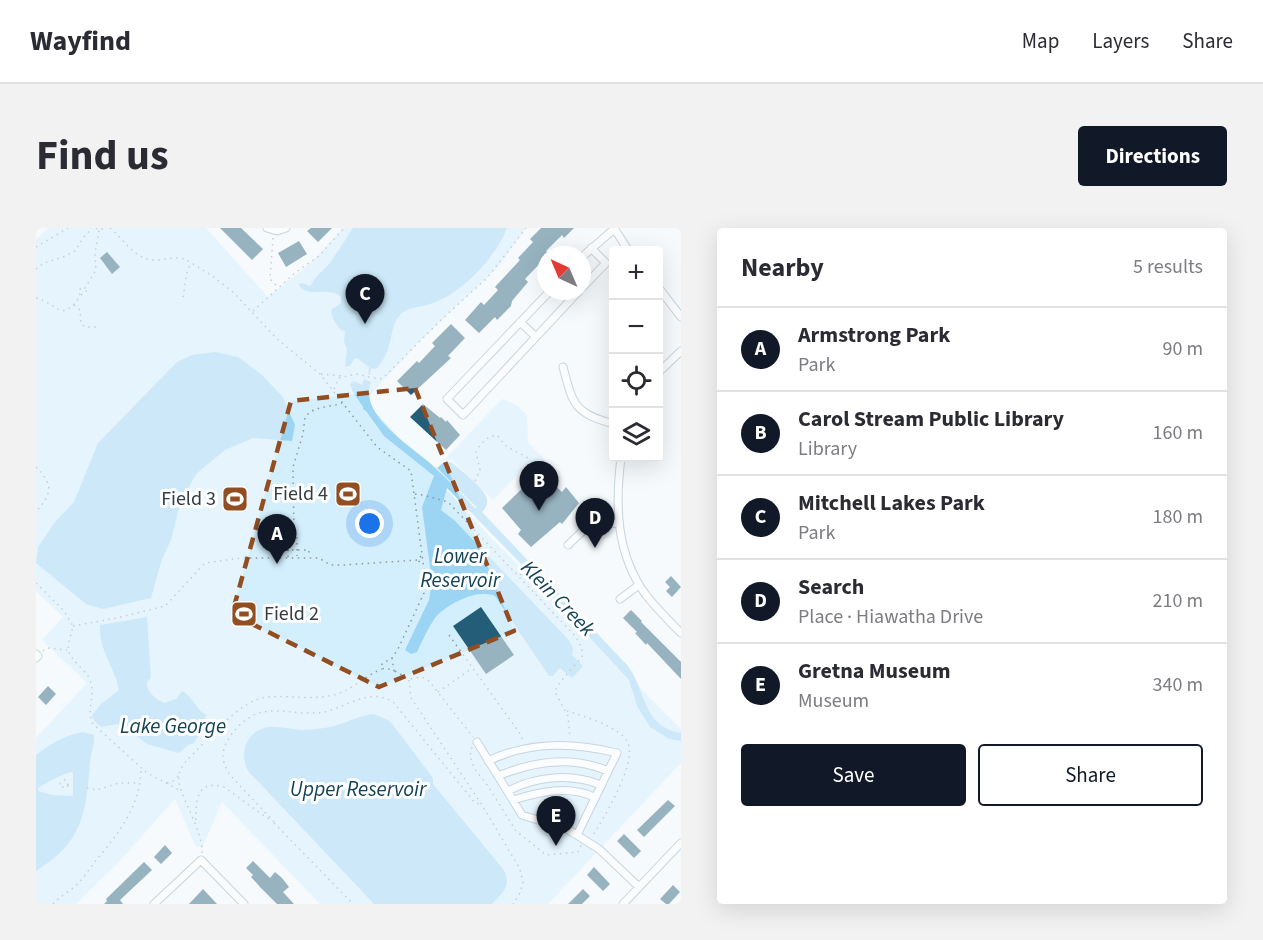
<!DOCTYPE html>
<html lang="en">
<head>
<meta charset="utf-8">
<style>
	:root { --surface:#fff; --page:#f2f2f3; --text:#2b2b33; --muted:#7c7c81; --line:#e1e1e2; --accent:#111827 }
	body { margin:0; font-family:"Source Sans 3",sans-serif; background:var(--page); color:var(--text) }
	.controls { position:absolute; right:18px; top:18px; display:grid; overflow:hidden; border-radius:6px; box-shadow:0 6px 24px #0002 }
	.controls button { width:54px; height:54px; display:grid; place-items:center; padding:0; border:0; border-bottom:2px solid var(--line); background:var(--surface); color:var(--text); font:30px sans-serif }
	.compass { position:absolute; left:501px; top:18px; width:54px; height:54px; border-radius:50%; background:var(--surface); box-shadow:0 6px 24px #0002; rotate:316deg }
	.you { position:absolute; left:334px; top:296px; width:21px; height:21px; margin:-15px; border:4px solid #fff; border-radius:50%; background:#1a73e8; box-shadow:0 0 0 9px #1a73e833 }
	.badge { display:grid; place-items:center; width:39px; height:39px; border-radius:50%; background:var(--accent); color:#fff; font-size:20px; font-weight:700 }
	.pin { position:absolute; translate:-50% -50px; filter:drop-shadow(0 2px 3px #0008) }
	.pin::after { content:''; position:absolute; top:32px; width:21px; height:18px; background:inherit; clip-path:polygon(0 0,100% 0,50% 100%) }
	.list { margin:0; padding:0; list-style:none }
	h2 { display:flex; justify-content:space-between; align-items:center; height:78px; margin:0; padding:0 24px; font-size:26px }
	h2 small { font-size:20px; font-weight:400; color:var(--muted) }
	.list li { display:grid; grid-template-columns:39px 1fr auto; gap:18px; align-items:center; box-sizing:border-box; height:84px; padding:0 24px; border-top:2px solid var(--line) }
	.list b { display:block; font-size:22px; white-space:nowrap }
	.list p { margin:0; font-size:20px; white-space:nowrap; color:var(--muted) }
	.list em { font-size:20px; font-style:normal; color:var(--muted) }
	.actions { display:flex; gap:12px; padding:18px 24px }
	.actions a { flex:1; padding:14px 0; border:2px solid var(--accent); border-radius:6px; text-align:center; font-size:21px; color:var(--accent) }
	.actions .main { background:var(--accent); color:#fff }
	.icon { flex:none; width:33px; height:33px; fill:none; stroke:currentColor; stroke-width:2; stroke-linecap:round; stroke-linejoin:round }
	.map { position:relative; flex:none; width:645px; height:676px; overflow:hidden; border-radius:6px }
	header { display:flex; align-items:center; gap:36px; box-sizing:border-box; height:84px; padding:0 30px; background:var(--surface); border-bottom:2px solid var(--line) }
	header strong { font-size:28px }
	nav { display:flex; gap:33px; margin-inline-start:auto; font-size:21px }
	.intro { display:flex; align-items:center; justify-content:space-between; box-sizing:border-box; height:144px; padding:0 36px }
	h1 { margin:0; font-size:42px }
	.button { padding:15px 27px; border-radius:6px; background:var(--accent); color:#fff; font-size:21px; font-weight:700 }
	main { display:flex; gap:36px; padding:0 36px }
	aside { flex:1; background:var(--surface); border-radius:6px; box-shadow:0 6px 24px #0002 }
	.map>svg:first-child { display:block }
	.green { fill:#d3eefd }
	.water { fill:#9bd5f3; fill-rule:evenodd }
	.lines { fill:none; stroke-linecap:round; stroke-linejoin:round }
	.stream { stroke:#9bd5f3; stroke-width:2 }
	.building { fill:#245d77 }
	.minor-casing { stroke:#90a8b5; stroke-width:9 }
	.path { stroke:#8f979b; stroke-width:1.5; stroke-dasharray:1.5 4.5; stroke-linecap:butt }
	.minor { stroke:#fff; stroke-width:7 }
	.marked { fill:none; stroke:#924e21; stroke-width:4.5; stroke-dasharray:12 8; stroke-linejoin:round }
	.labels { text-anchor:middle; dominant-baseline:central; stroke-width:6; stroke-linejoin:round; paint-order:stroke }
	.poi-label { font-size:20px; fill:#333d42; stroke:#fff; text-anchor:end }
	.water-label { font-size:21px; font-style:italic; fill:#134256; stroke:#fff }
</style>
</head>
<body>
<header>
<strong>Wayfind</strong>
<nav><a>Map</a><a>Layers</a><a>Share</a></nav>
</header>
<div class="intro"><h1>Find us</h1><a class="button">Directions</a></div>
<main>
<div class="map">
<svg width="645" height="676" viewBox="0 0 645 676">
	<rect width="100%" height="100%" fill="#f5fafd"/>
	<path class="green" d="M 11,0 L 170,0 L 232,69 L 276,34 L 307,0 L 490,0 L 463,38 L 381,116 L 329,173 L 455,310 L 645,501 L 645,535 L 512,676 L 284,676 L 186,574 L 167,618 L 160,619 L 139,571 L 82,635 L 40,676 L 0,676 L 0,510 L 51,455 L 6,412 L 27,389 L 0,363 L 0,12 Z
		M 466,171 L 480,177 L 491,187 L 492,215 L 509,232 L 504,236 L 484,244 L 457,272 L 416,232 L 407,233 Z"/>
	<path class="water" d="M 317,0 L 471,0 C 459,30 426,66 394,76 C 383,80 373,78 364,87 C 352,99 359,122 340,141 L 334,140 L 321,130 L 318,131 L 314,138 L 309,139 L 311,121 L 308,114 L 309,103 L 305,102 L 298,93 L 295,84 L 296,81 L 305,75 L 305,69 C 291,57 272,72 262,56 L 266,55 L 274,58 L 280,49 L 294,35 Z
		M 179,124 L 202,129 L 225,146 L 246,168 L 259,197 L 256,213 L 217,210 L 189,222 L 160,246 L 144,276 L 135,312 L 126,331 L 115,370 L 67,381 L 50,376 L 0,335 L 2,319 L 19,294 L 38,274 L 62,215 L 141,134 L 156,127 Z
		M 328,151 L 335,154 C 322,187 375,218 395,236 C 411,250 425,265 439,280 L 441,280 L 401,240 L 408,234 L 415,234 C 424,242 448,259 451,271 C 452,277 449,281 446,284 L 592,438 C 611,464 606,498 645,505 L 645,513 L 633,511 L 614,499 L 601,478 L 593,452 L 492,343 L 411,260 L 405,282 L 418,292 L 529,408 C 534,414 539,419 536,427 L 547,438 L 536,450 L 524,440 L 517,448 L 513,448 L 459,368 C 442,360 411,376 399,390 C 392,400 386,413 381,424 L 375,426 L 369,422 L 393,372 L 396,354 L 386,279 L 398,248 L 348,208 L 330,183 L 327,181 L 327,179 L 317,164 L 314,156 L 318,153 L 326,157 Z
		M 111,389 L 115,450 L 111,454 C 110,464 120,471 128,475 L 140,471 L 146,463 C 157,468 160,482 170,487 L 167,500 L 158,515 L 152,517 L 143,525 L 111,516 L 90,500 L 81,496 L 65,499 L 58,493 L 56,487 L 65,476 L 83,462 C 79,439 62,422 64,397 Z
		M 338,486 L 354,493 L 397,550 L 397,556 L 467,641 C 476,658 468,663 456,676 L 338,676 L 212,543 C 203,525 210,503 232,499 C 242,498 254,501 265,502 C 272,502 280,501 288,500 C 305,498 320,488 338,486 Z
		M 47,504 L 58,507 C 59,517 55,524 54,534 C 50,586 47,614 0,643 L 0,527 C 14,516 29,507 47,504 ZM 35,544 L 37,545 L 37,568 L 16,567 L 2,563 L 2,560 C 12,554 24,547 35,544 Z"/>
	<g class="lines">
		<path class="stream" d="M 333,146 L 334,140"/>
	</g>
	<path class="building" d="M 184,0 L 205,0 L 227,21 L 216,32 Z
		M 275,0 L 296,0 L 282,14 L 271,3 Z
		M 505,0 L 538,0 L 528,10 L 526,7 L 510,23 L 513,26 L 489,51 L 492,54 L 476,73 L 475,78 L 461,92 L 459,89 L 443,105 L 429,92 L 445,74 L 448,77 L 462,62 L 459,59 L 484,32 L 482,30 L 497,14 L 494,11 Z
		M 263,13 L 271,26 L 250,39 L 242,25 Z
		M 71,24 L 84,39 L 76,46 L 64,30 Z
		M 415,96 L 429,110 L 412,128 L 415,130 L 375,167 L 361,153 L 381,133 L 383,135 L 399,118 L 396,115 Z
		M 387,176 L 404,190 L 405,189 L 410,194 L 411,192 L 424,207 L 410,222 L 374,189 Z
		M 504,243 L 526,264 L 530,259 L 543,275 L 526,296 L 524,294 L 495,319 L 482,306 L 485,302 L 466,280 Z
		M 635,348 L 645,359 L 636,369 L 630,363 L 634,359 L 629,354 Z
		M 445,379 L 478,427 L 450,446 L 417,398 Z
		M 595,382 L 606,393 L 605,394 L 645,434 L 645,451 L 611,415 L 610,417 L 599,405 L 601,404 L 587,390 Z
		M 12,458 L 20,466 L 10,477 L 2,469 Z
		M 632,572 L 639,578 L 608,609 L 601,602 Z
		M 588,606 L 605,623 L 598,630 L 581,613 Z
		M 129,617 L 136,625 L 125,636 L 118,629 Z
		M 217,633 L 234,650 L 239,644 L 246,650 L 253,659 L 247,664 L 258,676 L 241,676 L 224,659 L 215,649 L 217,647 L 210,640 Z
		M 108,634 L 116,642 L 84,672 L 87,676 L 68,676 L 71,673 L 70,671 Z
		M 558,639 L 574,656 L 567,663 L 551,647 Z
		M 637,657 L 644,664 L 633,676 L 630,676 L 624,671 Z
		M 167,661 L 181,676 L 153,676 Z
		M 547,661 L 554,668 L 546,676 L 532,676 Z"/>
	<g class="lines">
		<defs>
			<path id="minor" d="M 231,0 L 241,3 L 250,0
				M 578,0 L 592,22
				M 546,29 L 578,1
				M 622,59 L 645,89
				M 546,60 L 570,35 L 555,20
				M 514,63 L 411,171 L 427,187 L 543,63
				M 484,94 L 500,109
				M 527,139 C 537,177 538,185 578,196
				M 622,145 L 645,123
				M 585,230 C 579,278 580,326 610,367 C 621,381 633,393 645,405
				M 532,317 L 553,297 L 582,295
				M 584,371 L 603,357
				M 0,426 L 2,428 L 0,430
				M 441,514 L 486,587 L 531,601 L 563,621 L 603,659
				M 452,533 C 494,513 537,514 581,525 L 541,607
				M 462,548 C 498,533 535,527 572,543
				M 472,563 C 500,548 535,545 565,557
				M 477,572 C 503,564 533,557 558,569
				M 118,676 L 165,632 L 208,676
				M 587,676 L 645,615"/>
		</defs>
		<use href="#minor" class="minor-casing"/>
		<path class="path" d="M 60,0 L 63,2 L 70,0
			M 74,0 C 88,11 96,29 116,32 C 127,33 138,28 149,31 L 175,47 L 198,65 L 241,111 L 284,146 L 341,219 L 375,243 L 389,349 L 388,365 L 362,421 L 356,430 L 346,436 L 346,441 L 350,440 L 358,443 L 356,430
			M 237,10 L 234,51 L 242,59
			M 0,19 L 32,0
			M 0,41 L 8,35 L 27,29 L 39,23 L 47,10 L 56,0
			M 45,67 L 50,64 L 51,61
			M 147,69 L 151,44 L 155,35
			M 0,70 C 23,76 25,96 44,68 L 43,62 L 46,59 L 49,60 L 60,42 L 59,25 L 63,2
			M 38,77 L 44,82 L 45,96 L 50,99 L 60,99
			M 217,83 L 260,44 L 283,28 L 308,0
			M 285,146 L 307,148
			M 298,161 L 303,150 L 320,146 L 343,151 L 347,150 L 407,90 L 451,50 L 490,0
			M 0,239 C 18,257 16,265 0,284
			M 439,253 L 444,242 L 440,224 C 445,215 450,209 461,207 L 470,218 L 494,231
			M 379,266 L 387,267 L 412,274 L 540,409 L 546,421 L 546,429 L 521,458 L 519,464 L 532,488 L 534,510
			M 254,310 L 261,310 L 261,328
			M 258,310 L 257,239 L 267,206 L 269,189 C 279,177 293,180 306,175
			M 385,328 L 382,332 L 386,337
			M 239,329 L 239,322 L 273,322 L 273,329
			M 252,329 L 253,294 L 256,294
			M 484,347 L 497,334
			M 0,355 L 28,383 L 37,398 C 30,425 29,423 48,443 C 51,447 54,450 55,455 C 59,468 50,484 57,496 L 111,545 L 145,563
			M 37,398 L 81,390 L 129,378 L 169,335 L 205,330 L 283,330 L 294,337 L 308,337 L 382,332
			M 413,407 L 485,507 L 487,513
			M 7,423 L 11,420 L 31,422
			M 359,443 L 373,451 L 386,449 L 393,453 L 437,509
			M 373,452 L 375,470 L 446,577 L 484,641 L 487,655 L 484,665 L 477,676
			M 402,464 L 435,441
			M 531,483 C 547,488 585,499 592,515 C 601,536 567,591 556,609
			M 436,519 L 434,528 L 438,540 L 452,558 L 480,603 L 510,627 L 542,624 L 545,617
			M 131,555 L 137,553 L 142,548
			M 32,557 L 30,552 L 28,552 L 23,557 L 29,560 L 33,557
			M 51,560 L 61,562 L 83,555 L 103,555
			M 160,592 C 159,572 162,551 188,559 L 234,592
			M 238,594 L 194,547 C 191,542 188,536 187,530 C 185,512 210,486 227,484 C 248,480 268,489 292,483 C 314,477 336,459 358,475 L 439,575 L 446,577
			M 238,595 L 317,676
			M 166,625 C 167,598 139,564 143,546 C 144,541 148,537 150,533 C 170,514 205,470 232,469 C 257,467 277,473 301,466 C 319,460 330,447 346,441
			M 17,676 C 23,669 31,665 38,659 C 48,651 54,639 62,630 C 84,604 105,576 105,540"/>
		<use href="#minor" class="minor"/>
	</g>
	<path d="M0 0H645V676H0ZM 379,160 L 478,403 L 343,459 L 196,386 L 255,173 Z" fill="#f5fafd" fill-opacity=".55" fill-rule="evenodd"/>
	<path class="marked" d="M 379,160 L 478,403 L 343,459 L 196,386 L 255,173 Z"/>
	<defs>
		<symbol id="stadium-square" viewBox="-11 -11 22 22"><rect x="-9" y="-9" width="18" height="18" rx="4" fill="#924e21" stroke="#fff"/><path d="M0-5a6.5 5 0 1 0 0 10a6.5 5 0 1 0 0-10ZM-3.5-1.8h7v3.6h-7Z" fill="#fff"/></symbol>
	</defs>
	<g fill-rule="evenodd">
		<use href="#stadium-square" x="297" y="251" width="30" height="30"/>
		<use href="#stadium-square" x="184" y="256" width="30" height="30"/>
		<use href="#stadium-square" x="193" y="371" width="30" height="30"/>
	</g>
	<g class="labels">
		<g class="poi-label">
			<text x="292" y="266">Field 4</text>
			<text x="180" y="271">Field 3</text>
			<text x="228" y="386" text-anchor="start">Field 2</text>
		</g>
		<g class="water-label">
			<text x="424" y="328">Lower<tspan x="424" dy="24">Reservoir</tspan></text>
			<text transform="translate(522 370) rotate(46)">Klein Creek</text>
			<text x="137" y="498">Lake George</text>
			<text x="322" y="561">Upper Reservoir</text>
		</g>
	</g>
</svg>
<div class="controls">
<button>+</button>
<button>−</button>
<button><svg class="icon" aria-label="locate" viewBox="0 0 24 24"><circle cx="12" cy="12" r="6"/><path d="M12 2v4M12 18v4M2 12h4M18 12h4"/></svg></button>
<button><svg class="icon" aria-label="layers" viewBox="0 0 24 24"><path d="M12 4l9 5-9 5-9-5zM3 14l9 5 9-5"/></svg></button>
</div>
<svg class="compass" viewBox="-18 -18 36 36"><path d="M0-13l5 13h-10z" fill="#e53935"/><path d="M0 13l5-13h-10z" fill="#7c7c81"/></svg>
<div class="you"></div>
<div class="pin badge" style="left:241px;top:336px">A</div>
<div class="pin badge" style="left:503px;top:283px">B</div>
<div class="pin badge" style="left:329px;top:96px">C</div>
<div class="pin badge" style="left:559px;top:320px">D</div>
<div class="pin badge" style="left:520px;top:618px">E</div>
</div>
<aside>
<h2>Nearby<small>5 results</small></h2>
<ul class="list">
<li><span class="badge">A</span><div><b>Armstrong Park</b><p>Park</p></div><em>90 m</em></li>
<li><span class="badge">B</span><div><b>Carol Stream Public Library</b><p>Library</p></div><em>160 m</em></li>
<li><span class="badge">C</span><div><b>Mitchell Lakes Park</b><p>Park</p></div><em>180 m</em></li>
<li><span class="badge">D</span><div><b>Search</b><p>Place · Hiawatha Drive</p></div><em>210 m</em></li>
<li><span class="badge">E</span><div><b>Gretna Museum</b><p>Museum</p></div><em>340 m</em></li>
</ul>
<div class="actions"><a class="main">Save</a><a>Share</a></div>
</aside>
</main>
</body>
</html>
